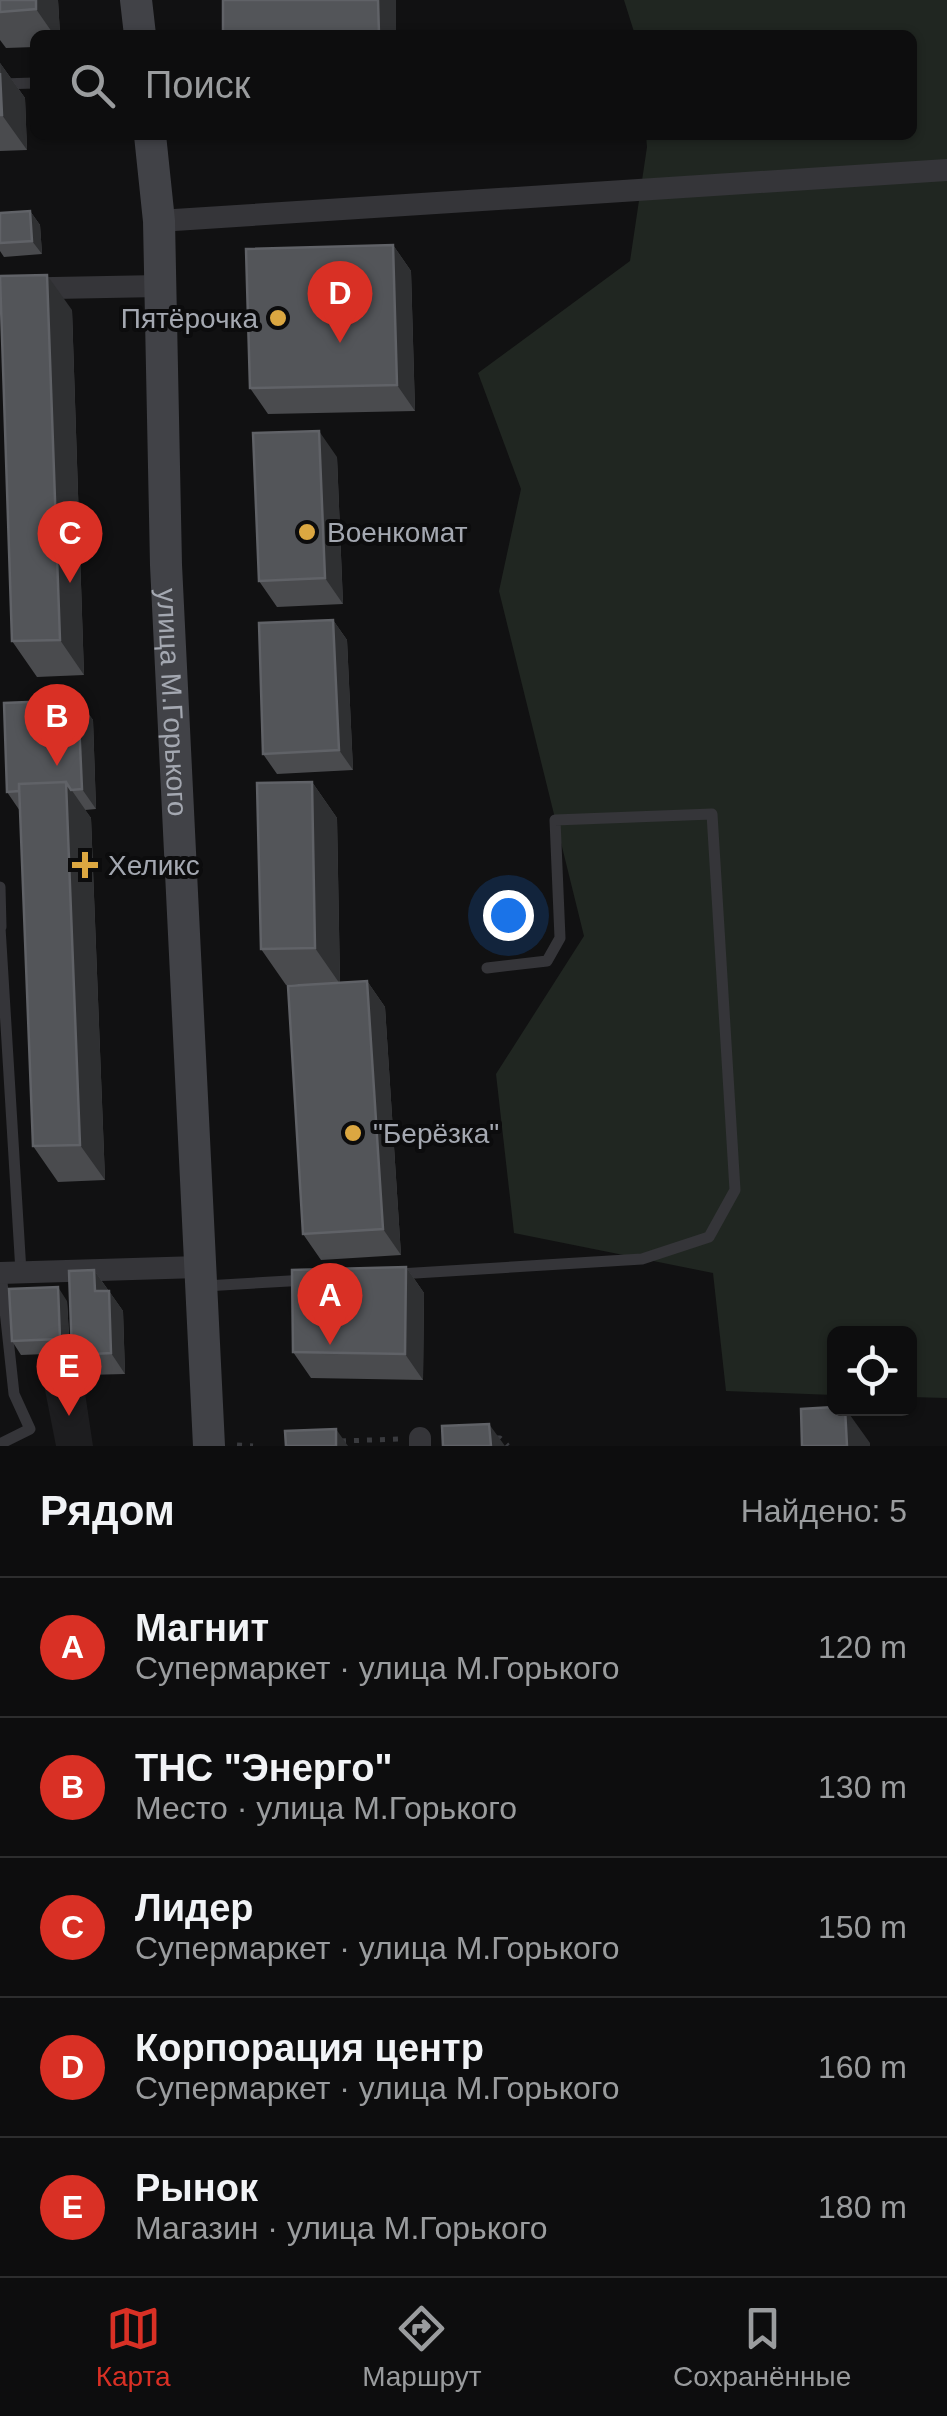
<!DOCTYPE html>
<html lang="ru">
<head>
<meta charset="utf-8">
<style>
	:root { --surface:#0d0d0e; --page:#1b1b1c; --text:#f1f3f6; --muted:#9a9c9e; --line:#2d2d2e; --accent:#d93025 }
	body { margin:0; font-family:Helvetica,sans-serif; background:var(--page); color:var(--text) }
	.controls { position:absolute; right:30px; bottom:30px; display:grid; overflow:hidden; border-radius:15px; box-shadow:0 2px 8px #0004 }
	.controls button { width:90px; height:90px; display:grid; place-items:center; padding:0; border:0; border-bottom:2px solid var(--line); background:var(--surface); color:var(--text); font:50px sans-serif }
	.you { position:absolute; left:508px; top:915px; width:35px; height:35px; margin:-25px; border:8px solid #fff; border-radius:50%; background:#1a73e8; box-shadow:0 0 0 15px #1a73e833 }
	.badge { display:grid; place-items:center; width:65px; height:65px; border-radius:50%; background:var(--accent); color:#fff; font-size:32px; font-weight:700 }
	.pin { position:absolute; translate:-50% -82px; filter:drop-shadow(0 2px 5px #0008) }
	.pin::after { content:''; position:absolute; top:52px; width:35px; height:30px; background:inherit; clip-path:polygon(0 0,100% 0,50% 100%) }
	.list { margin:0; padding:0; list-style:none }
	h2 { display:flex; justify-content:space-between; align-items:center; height:130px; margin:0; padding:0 40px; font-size:42px }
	h2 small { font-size:32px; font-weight:400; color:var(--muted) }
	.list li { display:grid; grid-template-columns:65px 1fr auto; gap:30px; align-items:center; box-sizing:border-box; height:140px; padding:0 40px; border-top:2px solid var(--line) }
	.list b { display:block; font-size:38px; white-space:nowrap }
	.list p { margin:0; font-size:32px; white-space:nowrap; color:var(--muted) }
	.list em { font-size:32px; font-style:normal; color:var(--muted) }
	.icon { flex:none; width:55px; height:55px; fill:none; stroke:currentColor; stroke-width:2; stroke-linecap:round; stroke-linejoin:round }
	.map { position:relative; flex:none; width:947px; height:1446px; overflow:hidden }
	.search { position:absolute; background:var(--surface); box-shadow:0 2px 8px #0004; left:30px; right:30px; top:30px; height:110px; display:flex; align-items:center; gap:25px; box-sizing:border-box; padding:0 35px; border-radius:15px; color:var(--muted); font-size:38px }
	.sheet { height:830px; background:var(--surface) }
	nav { display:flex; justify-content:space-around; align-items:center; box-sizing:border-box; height:140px; border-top:2px solid var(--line); background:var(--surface); font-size:28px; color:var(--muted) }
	nav a { display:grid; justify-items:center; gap:5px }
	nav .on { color:var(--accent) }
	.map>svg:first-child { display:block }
	.built { fill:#1d1d1f }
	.green { fill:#202621 }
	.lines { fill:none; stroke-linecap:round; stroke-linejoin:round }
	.path { stroke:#393a3e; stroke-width:5; stroke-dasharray:5 8; stroke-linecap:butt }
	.service { stroke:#353539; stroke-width:11 }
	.minor { stroke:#353539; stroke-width:22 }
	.secondary { stroke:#414247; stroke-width:32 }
	.wall { fill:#4a4b4e }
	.shaded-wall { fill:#2f3032 }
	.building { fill:#535559; stroke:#606267; stroke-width:2.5 }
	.poi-dot { fill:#dba741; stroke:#0c0c0d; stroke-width:4 }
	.labels { text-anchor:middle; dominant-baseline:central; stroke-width:8; stroke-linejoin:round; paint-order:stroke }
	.poi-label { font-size:28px; fill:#a4a8b1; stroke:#0c0c0d; text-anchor:start }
	.street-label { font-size:28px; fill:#a4a8b1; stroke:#0c0c0d }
</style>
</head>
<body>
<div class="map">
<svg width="947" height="1446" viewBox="0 0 947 1446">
	<rect width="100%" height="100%" fill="#111112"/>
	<path class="built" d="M 44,1385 L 84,1386 L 93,1446 L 56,1446 Z"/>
	<path class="green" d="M 624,0 L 947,0 L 947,1398 L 910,1397 L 910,1334 L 834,1334 L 834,1395 L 726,1391 L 713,1273 L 514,1233 L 496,1074 L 584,936 L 499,591 L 521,489 L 478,373 L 630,261 L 647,147 L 646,135 L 912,135 L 912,35 L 635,35 Z"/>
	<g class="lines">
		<path class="path" d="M 496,1438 L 500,1438 L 508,1446
			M 341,1441 L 400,1439
			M 237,1445 L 253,1446"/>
		<path class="service" d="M 0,84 L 35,83
			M 0,887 L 1,927
			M 0,927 L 21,1272
			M 399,1274 L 642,1259 L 709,1237 L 735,1190 L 712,814 L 555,820 L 560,938 L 547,961 L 487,968
			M 205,1286 L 306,1280
			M 0,1444 L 30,1429 L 14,1394 L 1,1273"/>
		<path class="minor" d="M 159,221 L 947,170
			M 0,289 L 160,286
			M 0,1273 L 199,1267
			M 420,1438 L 420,1446"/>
		<g class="secondary">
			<path d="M 136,0 L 140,35"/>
			<path id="s1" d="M 150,135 L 159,221 L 166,565 L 209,1446"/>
		</g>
	</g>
	<path class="wall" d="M 0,0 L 58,0 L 60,35 L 35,35 L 35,47 L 6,48 L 0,40 Z
		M 0,63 L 25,98 L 27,150 L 0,151 Z
		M 30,211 L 40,225 L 42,254 L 4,257 L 0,251 L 0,213 Z
		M 393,245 L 411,271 L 415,411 L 268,414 L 250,388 Z
		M 72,310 L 84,675 L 37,677 L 12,641 Z
		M 337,457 L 343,604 L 277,607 L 259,581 Z
		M 333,620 L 347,640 L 353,770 L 277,774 L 263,754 Z
		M 78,700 L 93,720 L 96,809 L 85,810 L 91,818 L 105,1180 L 58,1182 L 33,1146 L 20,811 L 7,792 Z
		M 312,782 L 337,818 L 340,982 L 367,981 L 385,1007 L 401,1255 L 321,1260 L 303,1234 L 304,984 L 286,985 L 261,949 Z
		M 406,1267 L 424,1293 L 423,1380 L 311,1378 L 293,1352 Z
		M 94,1270 L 123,1311 L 125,1374 L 86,1375 L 72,1355 Z
		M 67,1301 L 70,1353 L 21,1355 L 12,1341 Z"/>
	<path class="shaded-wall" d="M 36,0 L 58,0 L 60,35 L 54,35 L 36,9 Z
		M 378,0 L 396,0 L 396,35 L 379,35 Z
		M 0,63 L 25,98 L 27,150 L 2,115 Z
		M 30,211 L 40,225 L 42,254 L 32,241 Z
		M 393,245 L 411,271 L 415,411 L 397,385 Z
		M 47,275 L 72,310 L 84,675 L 60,640 Z
		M 319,431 L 337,457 L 343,604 L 325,578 Z
		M 333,620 L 347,640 L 353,770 L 339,750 Z
		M 78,700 L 93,720 L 96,809 L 82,789 Z
		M 66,782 L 91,818 L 105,1180 L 80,1145 Z
		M 312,782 L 337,818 L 340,984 L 315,948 Z
		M 367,981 L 385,1007 L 401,1255 L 383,1229 Z
		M 406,1267 L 424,1293 L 423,1380 L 405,1354 Z
		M 94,1270 L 108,1290 L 95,1291 Z
		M 58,1287 L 67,1301 L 70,1353 L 60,1339 Z
		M 109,1291 L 123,1311 L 125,1374 L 111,1353 Z
		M 845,1408 L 870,1443 L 870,1446 L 847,1446 Z
		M 489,1424 L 505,1446 L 491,1446 Z
		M 336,1429 L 348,1446 L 336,1446 Z"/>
	<path class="building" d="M 0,0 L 36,0 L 36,9 L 0,12 Z
		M 223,0 L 378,0 L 379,35 L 223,35 Z
		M 0,73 L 2,115 L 0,115 Z
		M 30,211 L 32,241 L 0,243 L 0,213 Z
		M 393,245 L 397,385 L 250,388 L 246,249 Z
		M 47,275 L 60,640 L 12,641 L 0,276 Z
		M 319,431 L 325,578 L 259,581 L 253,433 Z
		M 333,620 L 339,750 L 263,754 L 259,623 Z
		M 78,700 L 82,789 L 71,790 L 66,782 L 19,784 L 19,791 L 7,792 L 4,703 Z
		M 66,782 L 80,1145 L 33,1146 L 19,784 Z
		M 312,782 L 315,948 L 261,949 L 257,783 Z
		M 367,981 L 383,1229 L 303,1234 L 288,986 Z
		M 406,1267 L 405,1354 L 293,1352 L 292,1270 Z
		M 94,1270 L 95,1291 L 109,1291 L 111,1353 L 72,1355 L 69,1271 Z
		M 58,1287 L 60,1339 L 12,1341 L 9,1289 Z
		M 834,1407 L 845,1408 L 847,1446 L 802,1446 L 801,1409 Z
		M 489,1424 L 491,1446 L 443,1446 L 442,1426 Z
		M 336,1429 L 336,1446 L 286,1446 L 285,1431 Z"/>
	<g class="poi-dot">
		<circle cx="278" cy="318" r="10"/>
		<circle cx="307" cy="532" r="10"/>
		<path d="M80 850h10v10h10v10h-10v10h-10v-10h-10v-10h10z"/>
		<circle cx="353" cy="1133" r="10"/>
	</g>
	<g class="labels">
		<g class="poi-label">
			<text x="258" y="318" text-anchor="end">Пятёрочка</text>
			<text x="327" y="532">Военкомат</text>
			<text x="108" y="865">Хеликс</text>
			<text x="373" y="1133">"Берёзка"</text>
		</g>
		<g class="street-label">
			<text stroke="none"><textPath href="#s1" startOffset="568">улица М.Горького</textPath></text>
		</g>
	</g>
</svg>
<div class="controls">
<button><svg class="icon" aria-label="locate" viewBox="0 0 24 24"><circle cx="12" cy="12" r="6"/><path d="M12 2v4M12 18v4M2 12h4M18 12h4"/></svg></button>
</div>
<div class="you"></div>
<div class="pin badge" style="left:330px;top:1345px">A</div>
<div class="pin badge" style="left:57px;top:766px">B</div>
<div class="pin badge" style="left:70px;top:583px">C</div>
<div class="pin badge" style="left:340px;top:343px">D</div>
<div class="pin badge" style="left:69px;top:1416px">E</div>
<div class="search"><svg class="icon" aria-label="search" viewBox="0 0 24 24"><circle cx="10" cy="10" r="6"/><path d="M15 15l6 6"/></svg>Поиск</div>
</div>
<section class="sheet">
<h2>Рядом<small>Найдено: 5</small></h2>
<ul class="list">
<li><span class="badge">A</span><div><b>Магнит</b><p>Супермаркет · улица М.Горького</p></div><em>120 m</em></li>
<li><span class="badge">B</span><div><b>ТНС &quot;Энерго&quot;</b><p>Место · улица М.Горького</p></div><em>130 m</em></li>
<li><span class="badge">C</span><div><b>Лидер</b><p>Супермаркет · улица М.Горького</p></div><em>150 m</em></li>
<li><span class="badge">D</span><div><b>Корпорация центр</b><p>Супермаркет · улица М.Горького</p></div><em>160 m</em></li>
<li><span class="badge">E</span><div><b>Рынок</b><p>Магазин · улица М.Горького</p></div><em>180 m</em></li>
</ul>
</section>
<nav>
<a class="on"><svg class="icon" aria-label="map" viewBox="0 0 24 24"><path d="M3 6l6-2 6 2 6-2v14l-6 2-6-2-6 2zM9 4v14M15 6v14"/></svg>Карта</a>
<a><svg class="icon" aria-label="directions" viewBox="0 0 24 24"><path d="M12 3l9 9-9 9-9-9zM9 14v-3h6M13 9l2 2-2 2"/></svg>Маршрут</a>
<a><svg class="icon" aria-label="saved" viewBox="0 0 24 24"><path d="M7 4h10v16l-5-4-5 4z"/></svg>Сохранённые</a>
</nav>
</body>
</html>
